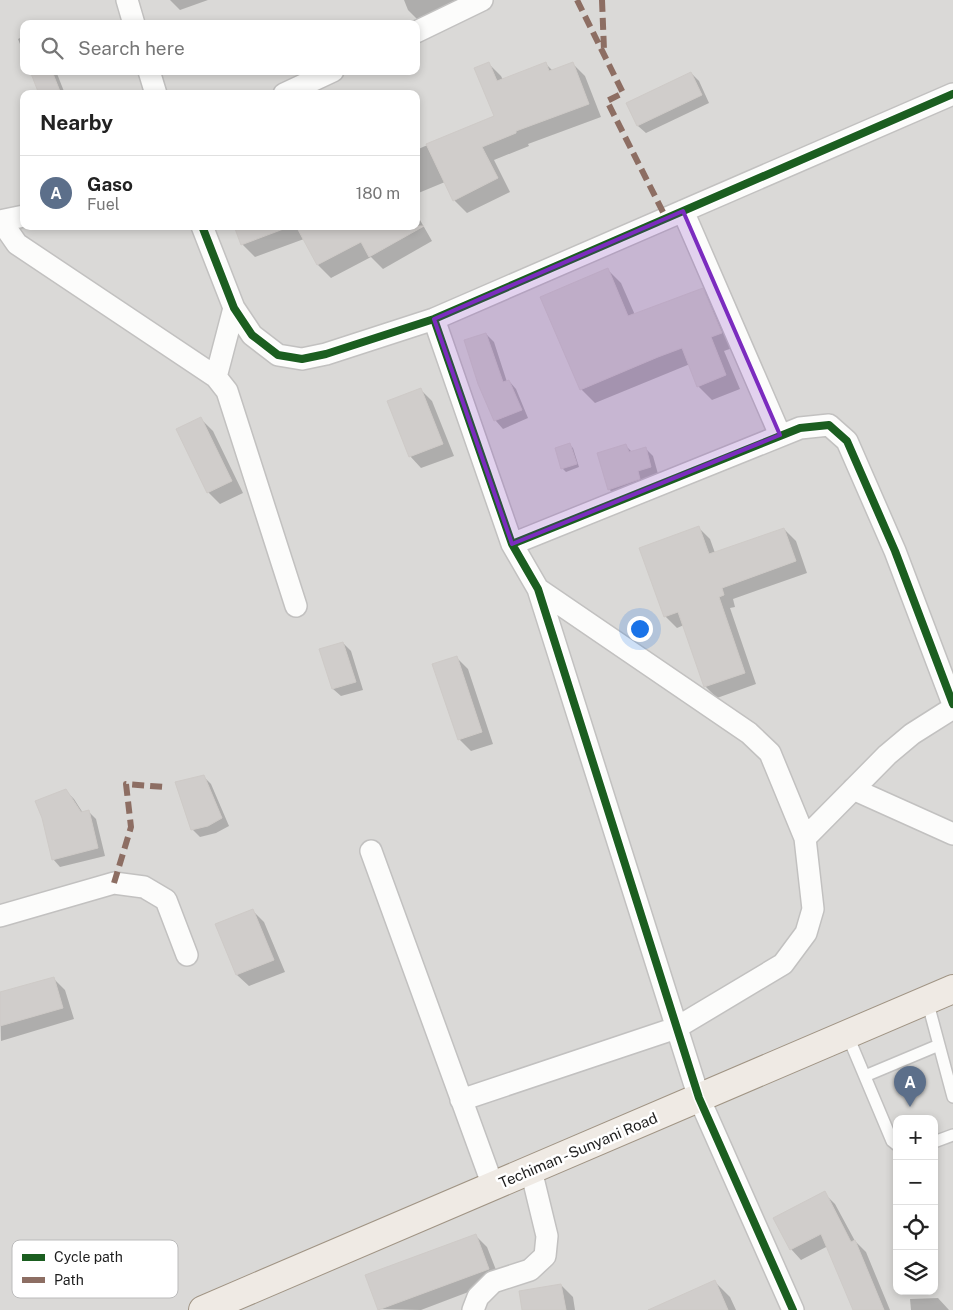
<!DOCTYPE html>
<html lang="en">
<head>
<meta charset="utf-8">
<style>
	:root { --surface:#fff; --page:#f6f6f6; --text:#222; --muted:#767676; --line:#e0e0e0; --accent:#ea580c }
	body { margin:0; font-family:"Public Sans",sans-serif; background:var(--page); color:var(--text) }
	.controls { position:absolute; right:15px; bottom:15px; display:grid; overflow:hidden; border-radius:10px; box-shadow:0 2px 8px #0003 }
	.controls button { width:45px; height:45px; display:grid; place-items:center; padding:0; border:0; border-bottom:1px solid var(--line); background:var(--surface); color:var(--text); font:25px sans-serif }
	.you { position:absolute; left:639px; top:628px; width:18px; height:18px; margin:-12px; border:4px solid #fff; border-radius:50%; background:#1a73e8; box-shadow:0 0 0 8px #1a73e833 }
	.badge { display:grid; place-items:center; width:32px; height:32px; border-radius:50%; background:var(--accent); color:#fff; font-size:16px; font-weight:700 }
	.pin { position:absolute; translate:-50% -41px; filter:drop-shadow(0 1px 2px #0008) }
	.pin::after { content:''; position:absolute; top:26px; width:18px; height:15px; background:inherit; clip-path:polygon(0 0,100% 0,50% 100%) }
	.list { margin:0; padding:0; list-style:none }
	h2 { display:flex; justify-content:space-between; align-items:center; height:65px; margin:0; padding:0 20px; font-size:21px }
	h2 small { font-size:16px; font-weight:400; color:var(--muted) }
	.list li { display:grid; grid-template-columns:32px 1fr auto; gap:15px; align-items:center; box-sizing:border-box; height:75px; padding:0 20px; border-top:1px solid var(--line) }
	.list b { display:block; font-size:19px; white-space:nowrap }
	.list p { margin:0; font-size:16px; white-space:nowrap; color:var(--muted) }
	.list em { font-size:16px; font-style:normal; color:var(--muted) }
	.icon { flex:none; width:28px; height:28px; fill:none; stroke:currentColor; stroke-width:2; stroke-linecap:round; stroke-linejoin:round }
	.map { position:relative; flex:none; width:953px; height:1310px; overflow:hidden }
	.search { position:absolute; background:var(--surface); box-shadow:0 2px 8px #0003; left:20px; top:20px; width:400px; height:55px; display:flex; align-items:center; gap:12px; box-sizing:border-box; padding:0 18px; border-radius:10px; color:var(--muted); font-size:19px }
	.panel { position:absolute; background:var(--surface); box-shadow:0 2px 8px #0003; left:20px; top:90px; width:400px; height:140px; border-radius:10px }
	.map>svg:first-child { display:block }
	.residential { fill:#dad9d7; fill-rule:evenodd }
	.shadow { fill:#0003 }
	.building { fill:#d0cdcb; stroke:#cecac7 }
	.lines { fill:none; stroke-linecap:round; stroke-linejoin:round }
	.service-casing { stroke:#c2c1c0; stroke-width:14 }
	.minor-casing { stroke:#c2c1c0; stroke-width:24 }
	.primary-casing { stroke:#a09484; stroke-width:30 }
	.service { stroke:#fcfcfb; stroke-width:11 }
	.minor { stroke:#fcfcfb; stroke-width:21 }
	.primary { stroke:#efeae4; stroke-width:28 }
	.quiet { stroke:#8d6e63; stroke-width:6; stroke-dasharray:12 6; stroke-linecap:butt }
	.cycleway-casing { stroke:#fff; stroke-width:11 }
	.cycleway { stroke:#1b5e20; stroke-width:8 }
	.marked { fill:#7b2cbf; fill-opacity:0.2; stroke:#7b2cbf; stroke-width:4; stroke-linejoin:round }
	.labels { text-anchor:middle; dominant-baseline:central; stroke-width:5; stroke-linejoin:round; paint-order:stroke }
	.street-label { font-size:15px; fill:#1d1d1d; stroke:#fff }
	.key { fill:#fff; stroke:#bbb; stroke-width:1 }
	.key-label { font-size:14px; fill:#1d1d1d }
</style>
</head>
<body>
<div class="map">
<svg width="953" height="1310" viewBox="0 0 953 1310">
	<rect width="100%" height="100%" fill="#ebe9e6"/>
	<path class="residential" d="M 0,0 L 953,0 L 953,1310 L 0,1310 ZM 24,24 L 416,24 L 416,71 L 24,71 ZM 24,94 L 416,94 L 416,226 L 24,226 ZM 897,1119 L 934,1119 L 934,1291 L 897,1291 Z"/>
	<path class="shadow" d="M 170,0 L 208,0 L 180,10 Z
		M 404,0 L 470,0 L 420,22 L 408,10 Z
		M 24,36 L 24,54 L 18,39 Z
		M 488,63 L 501,76 L 503,80 L 546,64 L 553,71 L 572,63 L 585,76 L 601,117 L 528,144 L 529,146 L 494,160 L 510,192 L 467,213 L 454,200 L 445,182 L 416,194 L 416,150 L 495,116 Z
		M 31,71 L 56,71 L 65,94 L 40,94 Z
		M 691,73 L 699,81 L 709,103 L 646,133 L 638,126 L 627,104 Z
		M 416,213 L 432,241 L 383,269 L 371,257 L 331,278 L 318,265 L 304,239 L 255,257 L 242,244 L 235,226 L 416,226 Z
		M 607,269 L 621,283 L 635,315 L 702,289 L 716,303 L 735,347 L 724,351 L 740,389 L 712,400 L 698,386 L 690,364 L 595,403 L 581,389 Z
		M 486,334 L 494,342 L 507,382 L 509,381 L 516,389 L 528,418 L 503,429 L 496,421 L 479,383 Z
		M 420,389 L 432,401 L 454,456 L 421,468 L 410,456 Z
		M 201,419 L 213,431 L 243,493 L 220,504 L 208,492 Z
		M 570,445 L 573,448 L 579,467 L 566,472 L 562,468 Z
		M 626,446 L 632,452 L 645,448 L 653,456 L 658,474 L 645,478 L 647,487 L 616,497 L 609,489 Z
		M 699,528 L 710,539 L 715,553 L 784,529 L 796,541 L 807,573 L 733,599 L 735,607 L 730,608 L 756,684 L 717,698 L 705,686 L 684,625 L 677,628 L 665,616 Z
		M 343,643 L 351,651 L 363,690 L 341,696 L 333,689 L 321,650 Z
		M 456,657 L 468,669 L 493,744 L 471,751 L 459,739 Z
		M 203,776 L 211,784 L 229,826 L 216,833 L 200,837 L 192,829 Z
		M 66,791 L 74,799 L 83,813 L 88,811 L 96,819 L 105,856 L 60,867 L 53,859 Z
		M 252,910 L 264,922 L 285,972 L 249,986 L 237,975 L 217,925 Z
		M 53,978 L 65,990 L 74,1019 L 1,1041 L 0,993 Z
		M 824,1193 L 835,1204 L 855,1241 L 866,1252 L 890,1310 L 855,1310 L 828,1246 L 801,1260 L 791,1249 Z
		M 475,1235 L 487,1247 L 500,1280 L 421,1310 L 379,1309 Z
		M 715,1282 L 730,1297 L 736,1310 L 651,1310 Z
		M 561,1285 L 573,1297 L 575,1310 L 523,1310 Z
		M 938,1298 L 949,1310 L 911,1310 L 910,1299 Z"/>
	<path class="building" d="M 489,62 L 497,81 L 546,62 L 549,71 L 573,62 L 589,104 L 516,131 L 516,133 L 482,147 L 498,178 L 453,201 L 426,144 L 494,116 L 474,68 Z
		M 30,71 L 52,71 L 61,94 L 39,94 Z
		M 691,72 L 702,95 L 637,126 L 626,103 Z
		M 234,226 L 286,226 L 286,228 L 241,245 Z
		M 296,226 L 424,226 L 369,257 L 361,242 L 317,265 Z
		M 608,268 L 628,316 L 703,288 L 722,333 L 711,337 L 726,375 L 697,387 L 682,348 L 658,357 L 580,390 L 540,297 Z
		M 486,333 L 503,382 L 509,380 L 522,410 L 494,421 L 478,384 L 464,340 Z
		M 421,388 L 443,444 L 409,457 L 387,401 Z
		M 201,417 L 232,481 L 207,493 L 176,429 Z
		M 570,443 L 577,464 L 561,469 L 555,448 Z
		M 626,444 L 629,452 L 646,447 L 651,467 L 638,471 L 640,479 L 608,490 L 597,453 Z
		M 699,526 L 709,554 L 784,528 L 796,561 L 722,588 L 724,595 L 719,597 L 745,673 L 704,687 L 678,612 L 664,617 L 639,548 Z
		M 343,642 L 356,682 L 332,689 L 319,649 Z
		M 457,656 L 482,732 L 458,740 L 432,664 Z
		M 204,775 L 222,818 L 208,826 L 191,830 L 175,782 Z
		M 66,789 L 81,812 L 89,810 L 98,848 L 52,860 L 42,818 L 35,801 Z
		M 253,909 L 274,960 L 236,975 L 215,924 Z
		M 54,977 L 63,1008 L 0,1026 L 0,992 Z
		M 825,1191 L 851,1242 L 855,1240 L 884,1310 L 853,1310 L 821,1234 L 790,1250 L 773,1218 Z
		M 476,1234 L 489,1269 L 378,1310 L 365,1275 Z
		M 715,1280 L 728,1310 L 648,1310 Z
		M 561,1284 L 566,1310 L 522,1310 L 519,1291 Z"/>
	<g class="lines">
		<defs>
			<path id="service" d="M 927,1000 L 953,1097
				M 847,1034 L 892,1141 L 897,1145
				M 865,1076 L 939,1045
				M 934,1142 L 953,1135"/>
			<path id="minor" d="M 127,0 L 134,24
				M 416,32 L 482,0
				M 149,71 L 156,94
				M 284,94 L 333,71
				M 683,211 L 780,435
				M 0,221 L 24,216
				M 1,221 L 17,244 L 216,377 L 227,391 L 296,606
				M 202,226 L 234,308 L 252,335 L 278,355 L 302,359 L 326,354 L 434,319 L 953,94
				M 434,319 L 512,544 L 538,589 L 699,1098 L 793,1310
				M 216,377 L 234,308
				M 512,544 L 800,428 L 829,425 L 847,441 L 895,551 L 953,704
				M 853,789 L 953,834
				M 805,838 L 887,755 L 912,734 L 953,708
				M 371,851 L 493,1186
				M 0,916 L 114,883 L 144,887 L 166,900 L 187,955
				M 461,1100 L 676,1028 L 783,964 L 806,933 L 813,909 L 805,838 L 770,753 L 749,733 L 538,589
				M 473,1310 L 478,1297 L 493,1282 L 530,1270 L 545,1256 L 547,1236 L 531,1170"/>
			<path id="primary" d="M 203,1310 L 953,989"/>
		</defs>
		<use href="#service" class="service-casing"/>
		<use href="#minor" class="minor-casing"/>
		<use href="#primary" class="primary-casing"/>
		<use href="#service" class="service"/>
		<use href="#minor" class="minor"/>
		<use href="#primary" class="primary"/>
		<path class="quiet" d="M 577,0 L 623,93 L 607,101 L 666,218
			M 602,0 L 604,50
			M 114,883 L 131,827 L 126,784 L 164,787"/>
		<defs>
			<path id="cycleway" d="M 202,226 L 234,308 L 252,335 L 278,355 L 302,359 L 326,354 L 434,319 L 953,94
				M 434,319 L 512,544 L 538,589 L 699,1098 L 793,1310
				M 512,544 L 800,428 L 829,425 L 847,441 L 895,551 L 953,704"/>
		</defs>
		<use href="#cycleway" class="cycleway-casing"/>
		<use href="#cycleway" class="cycleway"/>
	</g>
	<path class="marked" d="M 683,211 L 780,435 L 512,544 L 434,319 Z"/>
	<g class="labels">
		<g class="street-label">
			<text transform="translate(578 1150) rotate(-23)">Techiman - Sunyani Road</text>
		</g>
	</g>
	<rect x="12" y="1240" width="166" height="58" rx="8" class="key"/>
	<rect x="22" y="1254" width="23" height="7" fill="#1b5e20"/>
	<rect x="22" y="1277" width="23" height="6" fill="#8d6e63"/>
	<g class="key-label">
		<text x="54" y="1262">Cycle path</text>
		<text x="54" y="1285">Path</text>
	</g>
</svg>
<div class="controls">
<button>+</button>
<button>−</button>
<button><svg class="icon" aria-label="locate" viewBox="0 0 24 24"><circle cx="12" cy="12" r="6"/><path d="M12 2v4M12 18v4M2 12h4M18 12h4"/></svg></button>
<button><svg class="icon" aria-label="layers" viewBox="0 0 24 24"><path d="M12 4l9 5-9 5-9-5zM3 14l9 5 9-5"/></svg></button>
</div>
<div class="you"></div>
<div class="pin badge" style="left:910px;top:1107px;background:#5c6f8a">A</div>
<div class="search"><svg class="icon" aria-label="search" viewBox="0 0 24 24"><circle cx="10" cy="10" r="6"/><path d="M15 15l6 6"/></svg>Search here</div>
<section class="panel">
<h2>Nearby<small></small></h2>
<ul class="list">
<li><span class="badge" style="background:#5c6f8a">A</span><div><b>Gaso</b><p>Fuel</p></div><em>180 m</em></li>
</ul>
</section>
</div>
</body>
</html>
